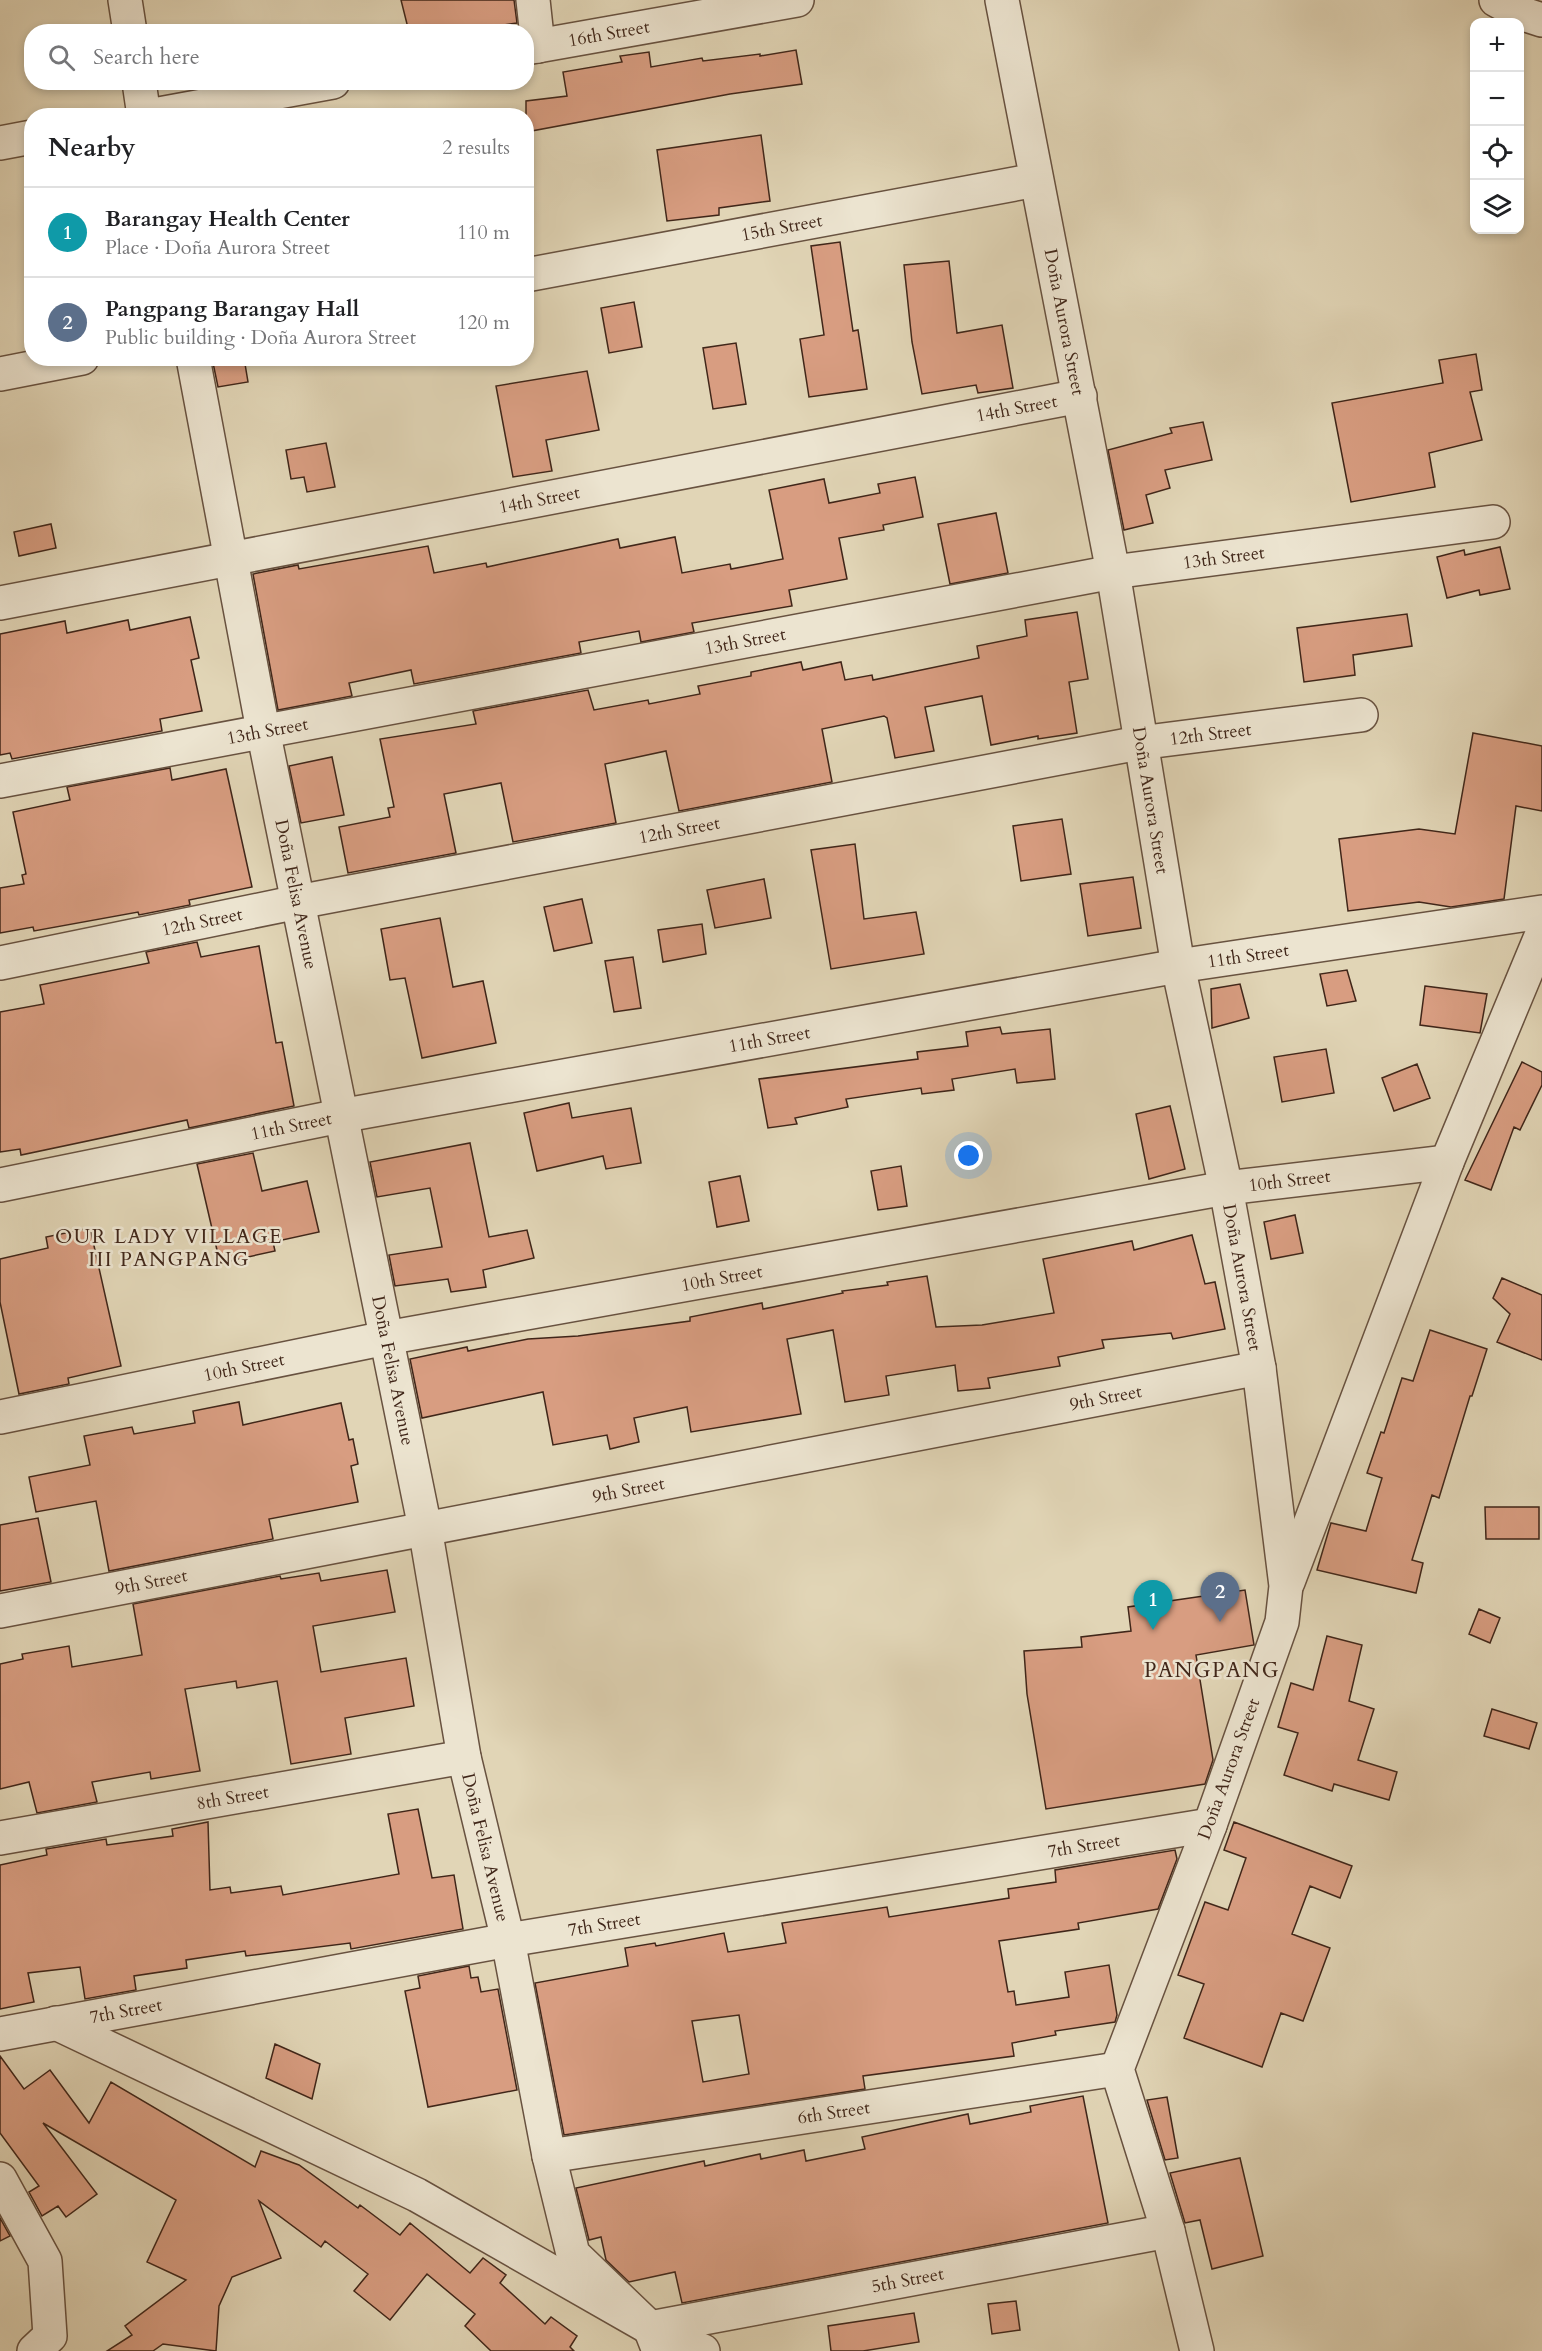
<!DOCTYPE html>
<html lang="en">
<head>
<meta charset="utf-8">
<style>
	:root { --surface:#fff; --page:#f2f2f2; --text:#202124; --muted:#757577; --line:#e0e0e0; --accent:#8f2418 }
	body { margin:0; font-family:Cardo,serif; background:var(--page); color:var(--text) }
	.controls { position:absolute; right:18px; top:18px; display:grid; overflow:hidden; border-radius:12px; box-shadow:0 3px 9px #0003 }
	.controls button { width:54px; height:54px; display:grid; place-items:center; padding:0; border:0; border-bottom:2px solid var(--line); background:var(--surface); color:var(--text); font:30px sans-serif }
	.you { position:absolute; left:969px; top:1156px; width:21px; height:21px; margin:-15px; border:4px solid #fff; border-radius:50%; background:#1a73e8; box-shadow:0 0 0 9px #1a73e833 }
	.badge { display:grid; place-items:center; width:39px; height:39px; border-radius:50%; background:var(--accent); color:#fff; font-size:20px; font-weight:700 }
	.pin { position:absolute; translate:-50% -50px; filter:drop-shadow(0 2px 3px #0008) }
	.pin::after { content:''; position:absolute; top:32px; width:21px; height:18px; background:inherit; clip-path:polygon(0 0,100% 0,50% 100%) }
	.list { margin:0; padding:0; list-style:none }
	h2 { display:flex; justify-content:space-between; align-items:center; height:78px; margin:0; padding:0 24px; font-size:26px }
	h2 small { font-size:20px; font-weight:400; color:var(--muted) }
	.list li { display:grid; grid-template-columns:39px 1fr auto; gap:18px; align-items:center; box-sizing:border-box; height:90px; padding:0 24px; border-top:2px solid var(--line) }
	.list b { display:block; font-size:22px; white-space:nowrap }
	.list p { margin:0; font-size:20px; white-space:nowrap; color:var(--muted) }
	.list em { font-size:20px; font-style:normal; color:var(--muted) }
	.icon { flex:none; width:33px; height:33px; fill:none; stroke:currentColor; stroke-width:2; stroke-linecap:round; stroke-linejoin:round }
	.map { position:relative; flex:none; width:1542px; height:2351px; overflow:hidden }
	.search { position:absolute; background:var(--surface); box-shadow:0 3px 9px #0003; left:24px; top:24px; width:510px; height:66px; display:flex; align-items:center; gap:15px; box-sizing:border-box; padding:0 21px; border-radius:24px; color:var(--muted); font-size:22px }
	.panel { position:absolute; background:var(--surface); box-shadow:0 3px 9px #0003; left:24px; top:108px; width:510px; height:258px; border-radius:24px }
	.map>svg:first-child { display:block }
	.building { fill:#d89d81; stroke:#402619; stroke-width:1.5; fill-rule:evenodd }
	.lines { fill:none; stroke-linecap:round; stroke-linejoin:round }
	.minor-casing { stroke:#685240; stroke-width:36 }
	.minor { stroke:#ece4d0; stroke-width:33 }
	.labels { text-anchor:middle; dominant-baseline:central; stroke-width:5; stroke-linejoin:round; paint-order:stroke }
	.street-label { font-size:18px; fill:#402619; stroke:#ece4d0 }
	.neighbourhood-label { font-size:20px; letter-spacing:1.5px; fill:#402619; stroke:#ece4d0 }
	.quarter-label { font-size:21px; letter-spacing:1.5px; fill:#402619; stroke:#ece4d0 }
</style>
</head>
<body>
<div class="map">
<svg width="1542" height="2351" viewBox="0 0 1542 2351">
	<rect width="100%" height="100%" fill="#e1d5b6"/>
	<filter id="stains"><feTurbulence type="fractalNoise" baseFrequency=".00333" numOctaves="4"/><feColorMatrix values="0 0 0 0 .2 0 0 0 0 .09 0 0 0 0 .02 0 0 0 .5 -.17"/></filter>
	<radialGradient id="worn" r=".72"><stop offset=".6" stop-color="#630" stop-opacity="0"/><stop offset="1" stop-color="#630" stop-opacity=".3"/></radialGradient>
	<path class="building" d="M 401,0 L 514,0 L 517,23 L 457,32 L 409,32 Z
		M 796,50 L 802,84 L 730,94 L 526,132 L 526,101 L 567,96 L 563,72 L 622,62 L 620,56 L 649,52 L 651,67 L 702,58 L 703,61 L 760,54 L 760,56 Z
		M 761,135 L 770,201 L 719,208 L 719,215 L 667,221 L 657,150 Z
		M 840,242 L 853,331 L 858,330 L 867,389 L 809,397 L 800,339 L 824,335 L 811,246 Z
		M 949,261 L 957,333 L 1002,325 L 1013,388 L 978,393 L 976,385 L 922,394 L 912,342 L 904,265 Z
		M 634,302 L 642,347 L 609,353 L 601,308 Z
		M 736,343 L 746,404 L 713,409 L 703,348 Z
		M 1476,354 L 1482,390 L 1470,392 L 1482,440 L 1429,453 L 1435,487 L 1351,502 L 1332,403 L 1443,383 L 1439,360 Z
		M 212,358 L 244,358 L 248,382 L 218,387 Z
		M 587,371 L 599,430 L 546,440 L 552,471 L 513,477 L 496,386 Z
		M 1203,422 L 1212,460 L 1165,470 L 1170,488 L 1146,495 L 1153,523 L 1124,530 L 1108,450 L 1172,433 L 1170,428 Z
		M 326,443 L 335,487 L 307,492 L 304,477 L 291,479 L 286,450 Z
		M 915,477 L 923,517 L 883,525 L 884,530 L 839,538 L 847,579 L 789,590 L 792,606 L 692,623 L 694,632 L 641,642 L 639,631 L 579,642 L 581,653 L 414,684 L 411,670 L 349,683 L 352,696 L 278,710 L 253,574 L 298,565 L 299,569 L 428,546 L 434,573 L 486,563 L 487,567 L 618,539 L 620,548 L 675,537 L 682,573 L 730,564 L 731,569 L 783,559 L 769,490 L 824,479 L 829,503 L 880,493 L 878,484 Z
		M 996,513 L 1008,573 L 950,584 L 938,524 Z
		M 51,524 L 56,548 L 19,556 L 14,532 Z
		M 1500,547 L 1510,589 L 1480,595 L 1479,590 L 1447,598 L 1437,557 L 1464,550 L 1465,555 Z
		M 1077,612 L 1088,679 L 1069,682 L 1077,733 L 1038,739 L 1038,736 L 991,745 L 982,696 L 925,707 L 934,751 L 895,758 L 887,718 L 884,716 L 822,729 L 832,782 L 679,811 L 666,751 L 605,764 L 616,823 L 513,842 L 501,783 L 444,794 L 456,853 L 348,873 L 339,827 L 390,817 L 388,808 L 394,807 L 380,739 L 476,724 L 473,711 L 588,690 L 594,710 L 648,700 L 649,704 L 700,694 L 698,686 L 751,676 L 751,672 L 801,662 L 803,670 L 841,662 L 845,680 L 872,675 L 873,680 L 979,658 L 977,646 L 1027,636 L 1025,620 Z
		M 1407,614 L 1412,646 L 1353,655 L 1355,675 L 1304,682 L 1297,628 Z
		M 190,617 L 199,658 L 191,660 L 202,711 L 160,719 L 162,731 L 12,759 L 10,753 L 0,755 L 0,634 L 65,621 L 67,633 L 128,620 L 130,630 Z
		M 1473,733 L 1542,746 L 1542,811 L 1516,806 L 1504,899 L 1451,907 L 1419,902 L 1348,911 L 1339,839 L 1419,829 L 1455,834 Z
		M 332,757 L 344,815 L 301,823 L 289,766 Z
		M 170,768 L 172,780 L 226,769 L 252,887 L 189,900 L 190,905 L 139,915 L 138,912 L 34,931 L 33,927 L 0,933 L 0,888 L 24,884 L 22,875 L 26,874 L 13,812 L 70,800 L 67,787 Z
		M 1062,819 L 1071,874 L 1021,881 L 1013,826 Z
		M 855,844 L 864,919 L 916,912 L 924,954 L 831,969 L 811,850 Z
		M 1133,877 L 1141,928 L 1088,936 L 1080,884 Z
		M 764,879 L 771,918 L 715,928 L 707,890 Z
		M 582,899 L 592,943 L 554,951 L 544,907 Z
		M 440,918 L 453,987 L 483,981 L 496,1043 L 422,1058 L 405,978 L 390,980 L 381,929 Z
		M 702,924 L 706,954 L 663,962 L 658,930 Z
		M 197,942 L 201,957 L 259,946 L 276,1043 L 282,1042 L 294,1106 L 189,1128 L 187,1120 L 21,1155 L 20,1149 L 0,1152 L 0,1012 L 44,1004 L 40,985 L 149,963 L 146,952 Z
		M 633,957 L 641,1008 L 614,1012 L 605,961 Z
		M 1347,970 L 1356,1001 L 1327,1006 L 1320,974 Z
		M 1240,984 L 1249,1018 L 1212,1028 L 1211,989 Z
		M 1425,986 L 1487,994 L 1480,1033 L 1420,1025 Z
		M 1000,1027 L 1002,1034 L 1050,1029 L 1055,1079 L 1017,1083 L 1015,1069 L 952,1079 L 954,1090 L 922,1094 L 921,1088 L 846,1099 L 848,1107 L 795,1118 L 797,1124 L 768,1128 L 759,1079 L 918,1059 L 917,1052 L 968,1046 L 966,1032 Z
		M 1326,1049 L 1334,1093 L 1282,1102 L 1274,1057 Z
		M 1522,1062 L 1542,1072 L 1542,1085 L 1520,1130 L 1514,1127 L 1491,1190 L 1465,1180 Z
		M 1417,1064 L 1430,1098 L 1394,1111 L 1382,1078 Z
		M 569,1103 L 572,1118 L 631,1108 L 641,1163 L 606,1169 L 603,1156 L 537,1171 L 524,1113 Z
		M 1170,1106 L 1185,1169 L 1149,1179 L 1136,1114 Z
		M 470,1143 L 489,1237 L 527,1230 L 534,1258 L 483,1270 L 486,1287 L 451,1292 L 448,1279 L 395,1286 L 389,1255 L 442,1247 L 430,1188 L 377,1197 L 370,1162 Z
		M 253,1153 L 262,1191 L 307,1181 L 319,1232 L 273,1242 L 275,1251 L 220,1263 L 197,1164 Z
		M 901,1166 L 907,1206 L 878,1210 L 871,1171 Z
		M 740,1176 L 749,1221 L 717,1227 L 709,1182 Z
		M 1295,1215 L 1303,1253 L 1271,1259 L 1264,1222 Z
		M 90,1228 L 121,1366 L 68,1378 L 69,1384 L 19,1394 L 0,1302 L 0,1259 L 48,1248 L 46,1237 Z
		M 1192,1235 L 1205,1284 L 1215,1282 L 1225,1329 L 1173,1339 L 1171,1333 L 1102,1340 L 1104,1348 L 1058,1357 L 1060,1366 L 988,1378 L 990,1388 L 958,1391 L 955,1365 L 886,1376 L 889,1395 L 845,1402 L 833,1330 L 787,1339 L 801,1414 L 691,1432 L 687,1407 L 634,1418 L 639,1442 L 610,1449 L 607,1435 L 553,1445 L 543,1392 L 422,1418 L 410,1359 L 467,1347 L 468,1351 L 528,1339 L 578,1336 L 690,1321 L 690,1317 L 762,1303 L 763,1309 L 843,1293 L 842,1291 L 888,1285 L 887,1282 L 927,1276 L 936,1327 L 982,1325 L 1054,1313 L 1043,1259 L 1132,1241 L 1134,1250 Z
		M 1502,1278 L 1542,1295 L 1542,1360 L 1497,1342 L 1510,1314 L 1493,1298 Z
		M 1430,1330 L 1487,1349 L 1472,1396 L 1470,1396 L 1439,1498 L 1432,1495 L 1412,1560 L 1423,1563 L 1416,1593 L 1317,1570 L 1331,1523 L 1366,1531 L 1382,1478 L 1367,1473 L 1381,1432 L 1384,1433 L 1402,1378 L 1413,1381 Z
		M 239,1402 L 243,1425 L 341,1403 L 349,1440 L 353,1439 L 358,1464 L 351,1466 L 358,1502 L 269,1519 L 273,1539 L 109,1571 L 96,1501 L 36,1512 L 29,1477 L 90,1465 L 84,1436 L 132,1427 L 134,1434 L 195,1423 L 193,1411 Z
		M 1485,1507 L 1539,1507 L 1539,1539 L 1486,1539 Z
		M 38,1518 L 51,1582 L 0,1591 L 0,1525 Z
		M 387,1570 L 395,1612 L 313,1626 L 321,1672 L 406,1658 L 414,1706 L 345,1718 L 351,1754 L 291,1764 L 277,1681 L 237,1688 L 236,1681 L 185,1689 L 200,1771 L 151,1779 L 150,1772 L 92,1782 L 97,1802 L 37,1813 L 29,1782 L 0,1789 L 0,1664 L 23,1659 L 22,1654 L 69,1646 L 72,1667 L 142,1655 L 133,1604 L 280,1576 L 281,1579 L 319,1573 L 321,1581 Z
		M 1245,1590 L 1254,1645 L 1196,1655 L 1213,1760 L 1205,1784 L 1046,1809 L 1027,1694 L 1024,1651 L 1082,1647 L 1081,1637 L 1131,1631 L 1128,1607 Z
		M 1479,1609 L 1500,1618 L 1490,1643 L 1469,1634 Z
		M 1327,1636 L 1362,1645 L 1349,1701 L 1374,1709 L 1358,1760 L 1397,1772 L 1389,1800 L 1334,1784 L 1332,1791 L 1284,1775 L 1298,1733 L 1278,1727 L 1291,1683 L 1313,1690 Z
		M 1492,1709 L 1537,1723 L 1529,1749 L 1484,1736 Z
		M 418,1809 L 432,1878 L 454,1875 L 463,1929 L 351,1949 L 350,1943 L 246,1956 L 245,1951 L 186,1960 L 187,1968 L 134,1976 L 136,1990 L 85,1999 L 80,1967 L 28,1973 L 34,2002 L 0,2009 L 0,1865 L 47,1855 L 46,1849 L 106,1839 L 107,1845 L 173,1836 L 172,1829 L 208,1822 L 210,1890 L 230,1887 L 231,1893 L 281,1886 L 283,1895 L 399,1874 L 388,1814 Z
		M 1234,1822 L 1352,1866 L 1340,1898 L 1310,1886 L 1292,1934 L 1330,1948 L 1303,2021 L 1281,2013 L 1262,2067 L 1184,2038 L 1204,1984 L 1178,1975 L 1205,1902 L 1228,1910 L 1246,1858 L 1224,1850 Z
		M 1175,1850 L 1177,1859 L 1158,1909 L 1078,1923 L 1079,1929 L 999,1941 L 1008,1992 L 1014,1991 L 1016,2005 L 1069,1997 L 1065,1972 L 1109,1965 L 1117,2015 L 1115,2022 L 1055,2031 L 1056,2035 L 1012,2043 L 1014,2056 L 863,2076 L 865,2089 L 564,2135 L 535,1983 L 628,1966 L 625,1948 L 655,1943 L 656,1946 L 724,1933 L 728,1952 L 786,1943 L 782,1923 L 887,1907 L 889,1917 L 1009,1898 L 1008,1889 L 1056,1882 L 1055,1870 ZM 739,2015 L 749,2074 L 703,2082 L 692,2021 Z
		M 469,1966 L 471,1978 L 478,1977 L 481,1992 L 498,1989 L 517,2090 L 428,2107 L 405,1991 L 420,1988 L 418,1976 Z
		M 275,2044 L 320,2064 L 312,2099 L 266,2078 Z
		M 0,2056 L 24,2089 L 50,2070 L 89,2123 L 111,2082 L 255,2167 L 261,2151 L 299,2165 L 358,2208 L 360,2205 L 400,2235 L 410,2223 L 470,2273 L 483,2258 L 506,2275 L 500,2283 L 545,2324 L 551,2317 L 577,2336 L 570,2347 L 574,2351 L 491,2351 L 465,2326 L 475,2314 L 427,2274 L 390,2320 L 354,2291 L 368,2274 L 325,2241 L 321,2247 L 259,2201 L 281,2258 L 232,2277 L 219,2306 L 216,2351 L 163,2344 L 153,2351 L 107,2351 L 132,2335 L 125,2326 L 186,2280 L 147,2262 L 176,2200 L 43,2123 L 97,2194 L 66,2217 L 58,2206 L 42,2216 L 29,2192 L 39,2186 L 0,2133 Z
		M 1083,2096 L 1108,2223 L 682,2303 L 675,2272 L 629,2282 L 606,2260 L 601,2237 L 589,2240 L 576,2188 L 704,2161 L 705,2166 L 760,2154 L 761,2159 L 804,2150 L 806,2161 L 865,2149 L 862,2137 L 968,2114 L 970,2124 L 1031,2112 L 1030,2106 Z
		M 1167,2097 L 1178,2158 L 1165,2160 L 1147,2100 Z
		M 1240,2158 L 1263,2256 L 1212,2269 L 1200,2220 L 1185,2223 L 1170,2173 Z
		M 0,2218 L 10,2236 L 0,2241 Z
		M 1016,2301 L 1020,2330 L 992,2334 L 988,2304 Z
		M 914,2313 L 919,2342 L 863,2351 L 831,2351 L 828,2326 Z"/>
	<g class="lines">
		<defs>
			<g id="minor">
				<path d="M 125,0 L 130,32"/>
				<path d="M 533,0 L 538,46"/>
				<path id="s1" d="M 1002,0 L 1113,572 L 1178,966 L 1226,1188 L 1259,1368 L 1286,1586 L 1282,1622 L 1210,1825 L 1117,2069 L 1168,2231 L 1197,2351"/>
				<path d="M 1496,0 L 1520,13 L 1542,20"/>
				<path id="s2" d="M 526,48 L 797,0"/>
				<path d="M 139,82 L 144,116"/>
				<path d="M 148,116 L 333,82"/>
				<path d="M 0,143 L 32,137"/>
				<path id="s3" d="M 526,275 L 1036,180"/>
				<path id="s4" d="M 193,358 L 263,730 L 425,1528 L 464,1757 L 508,1940 L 549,2156 L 573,2254 L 650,2328 L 659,2351"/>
				<path d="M 0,374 L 82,358"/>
				<path id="s5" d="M 0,603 L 1080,396"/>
				<path id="s6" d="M 0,781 L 1113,572 L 1493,522"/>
				<path id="s7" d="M 0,963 L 298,902 L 1139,743 L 1361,715"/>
				<path id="s8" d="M 0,1185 L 340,1116 L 1178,966 L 1542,912"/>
				<path id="s9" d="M 0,1417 L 386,1338 L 1226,1188 L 1447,1162"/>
				<path d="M 1288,1582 L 1447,1162 L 1542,934"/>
				<path id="s10" d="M 0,1611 L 1259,1368"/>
				<path id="s11" d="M 0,1838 L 464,1757"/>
				<path d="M 56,2023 L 417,2195 L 650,2328 L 703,2351"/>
				<path id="s12" d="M 0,2034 L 508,1940 L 1210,1825"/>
				<path id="s13" d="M 549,2156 L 1117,2069"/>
				<path d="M 0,2179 L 45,2261 L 50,2336 L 34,2351"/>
				<path id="s14" d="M 650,2328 L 1168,2231"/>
			</g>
		</defs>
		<use href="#minor" class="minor-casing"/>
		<use href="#minor" class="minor"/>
	</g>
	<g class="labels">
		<g class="street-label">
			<text stroke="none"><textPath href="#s2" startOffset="84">16th Street</textPath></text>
			<text stroke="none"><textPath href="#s3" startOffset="260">15th Street</textPath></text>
			<text stroke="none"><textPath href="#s1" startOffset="328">Doña Aurora Street</textPath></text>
			<text stroke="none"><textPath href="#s5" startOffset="1035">14th Street</textPath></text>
			<text stroke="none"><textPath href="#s5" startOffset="549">14th Street</textPath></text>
			<text stroke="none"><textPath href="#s6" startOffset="1244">13th Street</textPath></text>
			<text stroke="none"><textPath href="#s6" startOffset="758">13th Street</textPath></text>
			<text stroke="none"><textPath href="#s6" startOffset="272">13th Street</textPath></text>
			<text stroke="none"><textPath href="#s7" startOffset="1232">12th Street</textPath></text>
			<text stroke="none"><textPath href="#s1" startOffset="814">Doña Aurora Street</textPath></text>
			<text stroke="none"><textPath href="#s7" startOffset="692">12th Street</textPath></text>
			<text stroke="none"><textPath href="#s4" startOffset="546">Doña Felisa Avenue</textPath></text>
			<text stroke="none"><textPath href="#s7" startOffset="206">12th Street</textPath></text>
			<text stroke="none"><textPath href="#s8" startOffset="1269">11th Street</textPath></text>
			<text stroke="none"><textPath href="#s8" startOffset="783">11th Street</textPath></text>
			<text stroke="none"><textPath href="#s8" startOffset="297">11th Street</textPath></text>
			<text stroke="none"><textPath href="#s9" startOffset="1311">10th Street</textPath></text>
			<text stroke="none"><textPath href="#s9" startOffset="735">10th Street</textPath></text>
			<text stroke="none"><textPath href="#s1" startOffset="1300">Doña Aurora Street</textPath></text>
			<text stroke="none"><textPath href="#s9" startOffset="249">10th Street</textPath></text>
			<text stroke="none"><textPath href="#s4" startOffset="1032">Doña Felisa Avenue</textPath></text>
			<text stroke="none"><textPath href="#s10" startOffset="1126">9th Street</textPath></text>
			<text stroke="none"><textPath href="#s10" startOffset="640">9th Street</textPath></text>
			<text stroke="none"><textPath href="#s10" startOffset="154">9th Street</textPath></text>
			<text transform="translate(1229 1769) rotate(-70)">Doña Aurora Street</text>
			<text stroke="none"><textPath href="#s11" startOffset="236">8th Street</textPath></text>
			<text stroke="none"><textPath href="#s12" startOffset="1100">7th Street</textPath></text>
			<text stroke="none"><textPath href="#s4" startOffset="1518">Doña Felisa Avenue</textPath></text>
			<text stroke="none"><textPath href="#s12" startOffset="614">7th Street</textPath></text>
			<text stroke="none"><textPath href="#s12" startOffset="128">7th Street</textPath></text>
			<text stroke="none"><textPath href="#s13" startOffset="288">6th Street</textPath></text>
			<text stroke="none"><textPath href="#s14" startOffset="262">5th Street</textPath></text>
		</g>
		<g class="neighbourhood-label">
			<text x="169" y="1236">OUR LADY VILLAGE<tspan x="169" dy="23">III PANGPANG</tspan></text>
		</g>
		<g class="quarter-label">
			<text x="1212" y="1670">PANGPANG</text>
		</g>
	</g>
	<rect width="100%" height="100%" filter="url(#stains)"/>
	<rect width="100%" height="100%" fill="url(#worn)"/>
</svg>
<div class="controls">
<button>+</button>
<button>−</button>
<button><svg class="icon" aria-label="locate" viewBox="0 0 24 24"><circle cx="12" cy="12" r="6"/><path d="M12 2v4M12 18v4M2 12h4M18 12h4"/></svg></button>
<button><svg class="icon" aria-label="layers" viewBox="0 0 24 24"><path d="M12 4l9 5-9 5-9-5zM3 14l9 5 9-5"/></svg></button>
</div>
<div class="you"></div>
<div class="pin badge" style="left:1153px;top:1630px;background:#0f9aa8">1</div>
<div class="pin badge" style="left:1220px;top:1622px;background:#5c6f8a">2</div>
<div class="search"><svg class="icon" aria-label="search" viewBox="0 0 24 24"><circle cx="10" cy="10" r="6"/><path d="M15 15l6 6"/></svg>Search here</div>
<section class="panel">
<h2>Nearby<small>2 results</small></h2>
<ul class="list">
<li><span class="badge" style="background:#0f9aa8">1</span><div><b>Barangay Health Center</b><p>Place · Doña Aurora Street</p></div><em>110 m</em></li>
<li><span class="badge" style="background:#5c6f8a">2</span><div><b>Pangpang Barangay Hall</b><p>Public building · Doña Aurora Street</p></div><em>120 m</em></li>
</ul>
</section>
</div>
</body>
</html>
